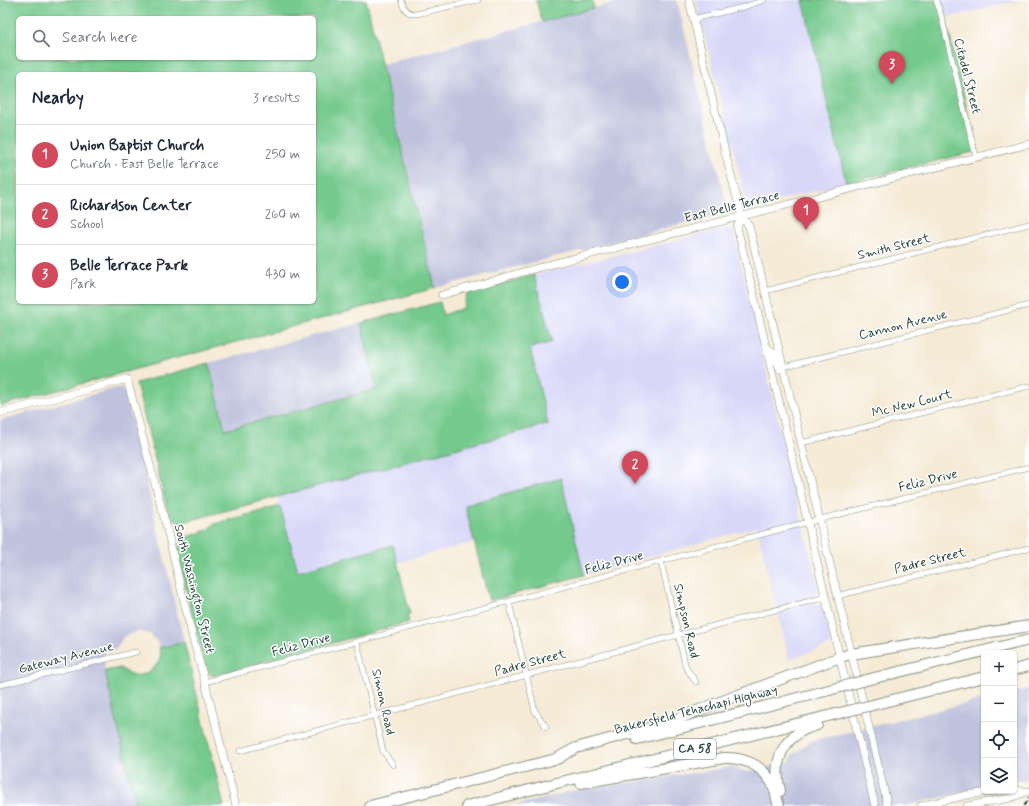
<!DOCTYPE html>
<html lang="en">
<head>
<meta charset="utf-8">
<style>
	:root { --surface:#fff; --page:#f6f6f7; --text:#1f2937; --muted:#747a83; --line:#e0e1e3; --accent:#d1495b }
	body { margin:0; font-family:Mynerve,sans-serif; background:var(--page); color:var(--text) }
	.controls { position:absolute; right:12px; bottom:12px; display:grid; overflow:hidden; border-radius:6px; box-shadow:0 1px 3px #0004 }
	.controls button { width:36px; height:36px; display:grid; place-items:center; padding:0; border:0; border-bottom:1px solid var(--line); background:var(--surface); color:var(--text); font:20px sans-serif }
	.you { position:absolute; left:622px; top:282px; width:14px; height:14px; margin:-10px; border:3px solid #fff; border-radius:50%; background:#1a73e8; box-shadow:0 0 0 6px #1a73e833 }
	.badge { display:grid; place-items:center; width:26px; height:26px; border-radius:50%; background:var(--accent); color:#fff; font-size:13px; font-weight:700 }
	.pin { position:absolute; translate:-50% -33px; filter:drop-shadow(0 1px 2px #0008) }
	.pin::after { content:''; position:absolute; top:21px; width:14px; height:12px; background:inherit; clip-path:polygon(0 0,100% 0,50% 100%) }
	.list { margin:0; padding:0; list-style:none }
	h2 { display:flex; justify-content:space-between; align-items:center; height:52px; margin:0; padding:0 16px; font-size:17px }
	h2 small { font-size:13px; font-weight:400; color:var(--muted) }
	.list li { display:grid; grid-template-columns:26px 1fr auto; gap:12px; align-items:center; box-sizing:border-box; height:60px; padding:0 16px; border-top:1px solid var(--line) }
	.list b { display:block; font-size:15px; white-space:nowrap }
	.list p { margin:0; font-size:13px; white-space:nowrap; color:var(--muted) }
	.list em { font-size:13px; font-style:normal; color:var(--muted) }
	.icon { flex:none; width:22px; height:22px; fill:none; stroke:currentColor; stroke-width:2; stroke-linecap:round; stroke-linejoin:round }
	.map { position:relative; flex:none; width:1029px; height:806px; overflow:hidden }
	.search { position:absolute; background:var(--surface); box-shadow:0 1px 3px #0004; left:16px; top:16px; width:300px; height:44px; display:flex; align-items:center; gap:10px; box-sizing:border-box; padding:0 14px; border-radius:6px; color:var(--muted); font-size:15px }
	.panel { position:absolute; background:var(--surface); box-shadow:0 1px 3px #0004; left:16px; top:72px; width:300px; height:232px; border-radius:6px }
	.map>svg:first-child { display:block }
	.built { fill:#d8d7f8 }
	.industrial { fill:#bfc2dd }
	.green { fill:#74c98c; stroke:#4a8360; fill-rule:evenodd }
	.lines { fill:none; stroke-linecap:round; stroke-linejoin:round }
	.minor-casing { stroke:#8a9484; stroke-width:6 }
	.tertiary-casing { stroke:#8a9484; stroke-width:8 }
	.secondary-casing { stroke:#8a9484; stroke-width:8 }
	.motorway-casing { stroke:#8a9484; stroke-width:12 }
	.minor { stroke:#fff; stroke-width:5 }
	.tertiary { stroke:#fff; stroke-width:7 }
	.secondary { stroke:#fff; stroke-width:7 }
	.motorway { stroke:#fff; stroke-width:10 }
	.rail { stroke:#1f3d34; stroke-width:1.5; stroke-dasharray:6 3; stroke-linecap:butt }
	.motorway-bridge-casing { stroke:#8a9484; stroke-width:12; stroke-linecap:butt }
	.motorway-bridge { stroke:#fff; stroke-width:10 }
	.labels { text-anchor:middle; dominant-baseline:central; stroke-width:3; stroke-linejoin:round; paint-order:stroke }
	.shield { fill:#fff; stroke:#627771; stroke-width:1 }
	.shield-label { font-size:12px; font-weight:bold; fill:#1f3d34 }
	.street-label { font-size:13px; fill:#1f3d34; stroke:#fff }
</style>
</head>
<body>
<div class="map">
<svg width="1029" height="806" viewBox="0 0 1029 806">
	<rect width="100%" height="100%" fill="#fff"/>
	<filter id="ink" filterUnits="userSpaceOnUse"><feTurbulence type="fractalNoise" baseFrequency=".025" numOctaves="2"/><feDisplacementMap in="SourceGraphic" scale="8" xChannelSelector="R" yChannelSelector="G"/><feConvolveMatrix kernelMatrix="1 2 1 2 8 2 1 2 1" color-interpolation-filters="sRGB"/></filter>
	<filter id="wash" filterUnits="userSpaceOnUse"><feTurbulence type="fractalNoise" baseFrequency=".012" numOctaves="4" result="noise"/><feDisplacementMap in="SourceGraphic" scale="16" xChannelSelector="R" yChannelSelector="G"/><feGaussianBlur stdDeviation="0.9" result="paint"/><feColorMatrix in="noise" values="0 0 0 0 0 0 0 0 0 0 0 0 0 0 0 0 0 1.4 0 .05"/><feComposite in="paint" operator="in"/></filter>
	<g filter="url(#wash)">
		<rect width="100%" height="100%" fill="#f5ead5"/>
		<path class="built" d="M 696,0 L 803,0 L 846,183 L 748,208 Z
			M 941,0 L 1020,0 L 945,18 Z
			M 726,228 L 733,231 L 799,510 L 818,586 L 817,591 L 814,595 L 816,604 L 820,605 L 823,609 L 828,627 L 831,645 L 789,659 L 757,527 L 584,575 L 561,478 L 465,505 L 474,542 L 397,563 L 392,545 L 298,571 L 277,497 L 548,424 L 530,348 L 552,342 L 534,275 L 659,245 Z"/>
		<path class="industrial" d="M 624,0 L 677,0 L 727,207 L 726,210 L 723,213 L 435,288 L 382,64 Z
			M 361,323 L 377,389 L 225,430 L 209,363 Z
			M 120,387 L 125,391 L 184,642 L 159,648 L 156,640 L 150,634 L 139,631 L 123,637 L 116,649 L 104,652 L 105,671 L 136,806 L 0,806 L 0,420 Z
			M 1029,689 L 1029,779 L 1014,782 L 1014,692 Z
			M 984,699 L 984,787 L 905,806 L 515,806 L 572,791 L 731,767 L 747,772 L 790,762 L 792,755 L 811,741 Z"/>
		<path class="green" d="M 0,0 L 366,0 L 435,288 L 0,406 ZM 18,18 L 314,18 L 314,58 L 18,58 ZM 18,74 L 314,74 L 314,302 L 18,302 Z
			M 536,0 L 592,0 L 594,8 L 542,22 Z
			M 803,0 L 941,0 L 977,151 L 846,183 Z
			M 534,275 L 552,342 L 530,348 L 548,424 L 180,523 L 169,516 L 136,383 L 209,363 L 225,430 L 377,389 L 361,323 L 440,302 L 443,315 L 463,308 L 467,294 Z
			M 561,478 L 584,575 L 489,601 L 465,505 Z
			M 280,506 L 298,571 L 393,545 L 410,614 L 407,615 L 409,622 L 213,676 L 206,671 L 177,551 L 184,538 L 207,530 L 214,524 Z
			M 184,642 L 224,806 L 136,806 L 105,671 L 120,668 C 125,671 129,674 135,675 C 144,677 158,667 160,658 C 161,655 160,651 159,648 Z"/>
	</g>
	<g filter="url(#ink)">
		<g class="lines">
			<defs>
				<path id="minor" d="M 401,0 C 403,8 407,14 416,14 L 478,0
					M 936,0 L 941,15 L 976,157
					M 693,19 L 744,7 L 764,0
					M 765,291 L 1029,224
					M 783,367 L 1029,305
					M 801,443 L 1029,386
					M 661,562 L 686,668 L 696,682
					M 837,596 L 1029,548
					M 509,602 L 535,711 L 546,727
					M 357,642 L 383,751 L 393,765
					M 205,682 L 793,526 L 1029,467
					M 0,685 L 136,652
					M 240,751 L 678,635 L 826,597"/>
				<path id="tertiary" d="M 689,0 L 726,156 L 742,217 L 749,226 L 765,291 L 887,803 L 886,806
					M 742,217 L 737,227 L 753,292 L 875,806
					M 442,295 L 548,265 L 1029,144
					M 766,346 L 773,353 L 780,369
					M 0,413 L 127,379 L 165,521 L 193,639 L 205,682 L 236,806"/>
				<path id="secondary" d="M 1014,790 L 1026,791
					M 921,806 L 967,795 L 996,791
					M 967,806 L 1010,798 L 1029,791"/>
				<path id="motorway" d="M 1014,670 L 1029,666
					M 874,678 L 1029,640
					M 868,706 L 984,677
					M 637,739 L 829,690
					M 554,760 L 576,748 L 653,727 L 677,719 L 717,703 L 840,657 L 851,654 L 1029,626
					M 581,783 L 724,758 C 747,757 767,768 775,790 C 776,795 777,801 779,806
					M 780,791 C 774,769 778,747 797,734 C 803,729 810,727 817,725
					M 370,806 L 560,758
					M 467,806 L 557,783 L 832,715"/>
			</defs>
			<use href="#minor" class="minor-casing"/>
			<use href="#tertiary" class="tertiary-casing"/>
			<use href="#secondary" class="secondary-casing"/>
			<use href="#motorway" class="motorway-casing"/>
			<use href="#minor" class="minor"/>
			<use href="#tertiary" class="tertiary"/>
			<use href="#secondary" class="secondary"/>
			<use href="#motorway" class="motorway"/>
			<path class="rail" d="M 1024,806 L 1029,797"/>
			<defs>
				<path id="motorway-bridge" d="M 829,690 L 874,678
					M 832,715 L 868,706"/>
			</defs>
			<use href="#motorway-bridge" class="motorway-bridge-casing"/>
			<use href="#motorway-bridge" class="motorway-bridge"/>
		</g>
	</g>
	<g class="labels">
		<rect class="shield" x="674" y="739" width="42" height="20" rx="3"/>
		<g class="shield-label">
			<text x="695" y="749">CA 58</text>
		</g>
		<g class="street-label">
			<text transform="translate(967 76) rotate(76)">Citadel Street</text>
			<text transform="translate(732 207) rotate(-14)">East Belle Terrace</text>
			<text transform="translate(894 247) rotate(-14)">Smith Street</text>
			<text transform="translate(903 325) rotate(-14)">Cannon Avenue</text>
			<text transform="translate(912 404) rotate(-14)">Mc New Court</text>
			<text transform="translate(928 481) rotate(-14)">Feliz Drive</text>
			<text transform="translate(930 561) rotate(-14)">Padre Street</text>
			<text transform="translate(614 563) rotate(-15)">Feliz Drive</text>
			<text transform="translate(194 589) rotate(76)">South Washington Street</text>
			<text transform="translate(686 621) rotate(77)">Simpson Road</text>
			<text transform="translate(301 645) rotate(-15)">Feliz Drive</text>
			<text transform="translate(66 658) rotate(-14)">Gateway Avenue</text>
			<text transform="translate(530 663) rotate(-15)">Padre Street</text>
			<text transform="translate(383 702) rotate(77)">Simon Road</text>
			<text transform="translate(696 710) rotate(-14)">Bakersfield Tehachapi Highway</text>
		</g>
	</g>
</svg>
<div class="controls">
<button>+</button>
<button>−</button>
<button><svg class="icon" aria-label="locate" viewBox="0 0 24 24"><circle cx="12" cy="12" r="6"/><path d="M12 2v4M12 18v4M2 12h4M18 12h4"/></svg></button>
<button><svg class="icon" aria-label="layers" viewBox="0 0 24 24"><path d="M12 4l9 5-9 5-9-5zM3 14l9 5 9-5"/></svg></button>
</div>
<div class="you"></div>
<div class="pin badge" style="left:806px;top:230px">1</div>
<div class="pin badge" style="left:635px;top:484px">2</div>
<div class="pin badge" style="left:892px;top:84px">3</div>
<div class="search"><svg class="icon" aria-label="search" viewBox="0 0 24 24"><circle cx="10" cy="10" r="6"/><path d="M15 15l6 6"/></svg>Search here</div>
<section class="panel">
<h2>Nearby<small>3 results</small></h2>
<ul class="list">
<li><span class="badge">1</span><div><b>Union Baptist Church</b><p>Church · East Belle Terrace</p></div><em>250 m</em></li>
<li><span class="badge">2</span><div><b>Richardson Center</b><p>School</p></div><em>260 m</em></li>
<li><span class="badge">3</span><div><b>Belle Terrace Park</b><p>Park</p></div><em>430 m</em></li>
</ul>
</section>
</div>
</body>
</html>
